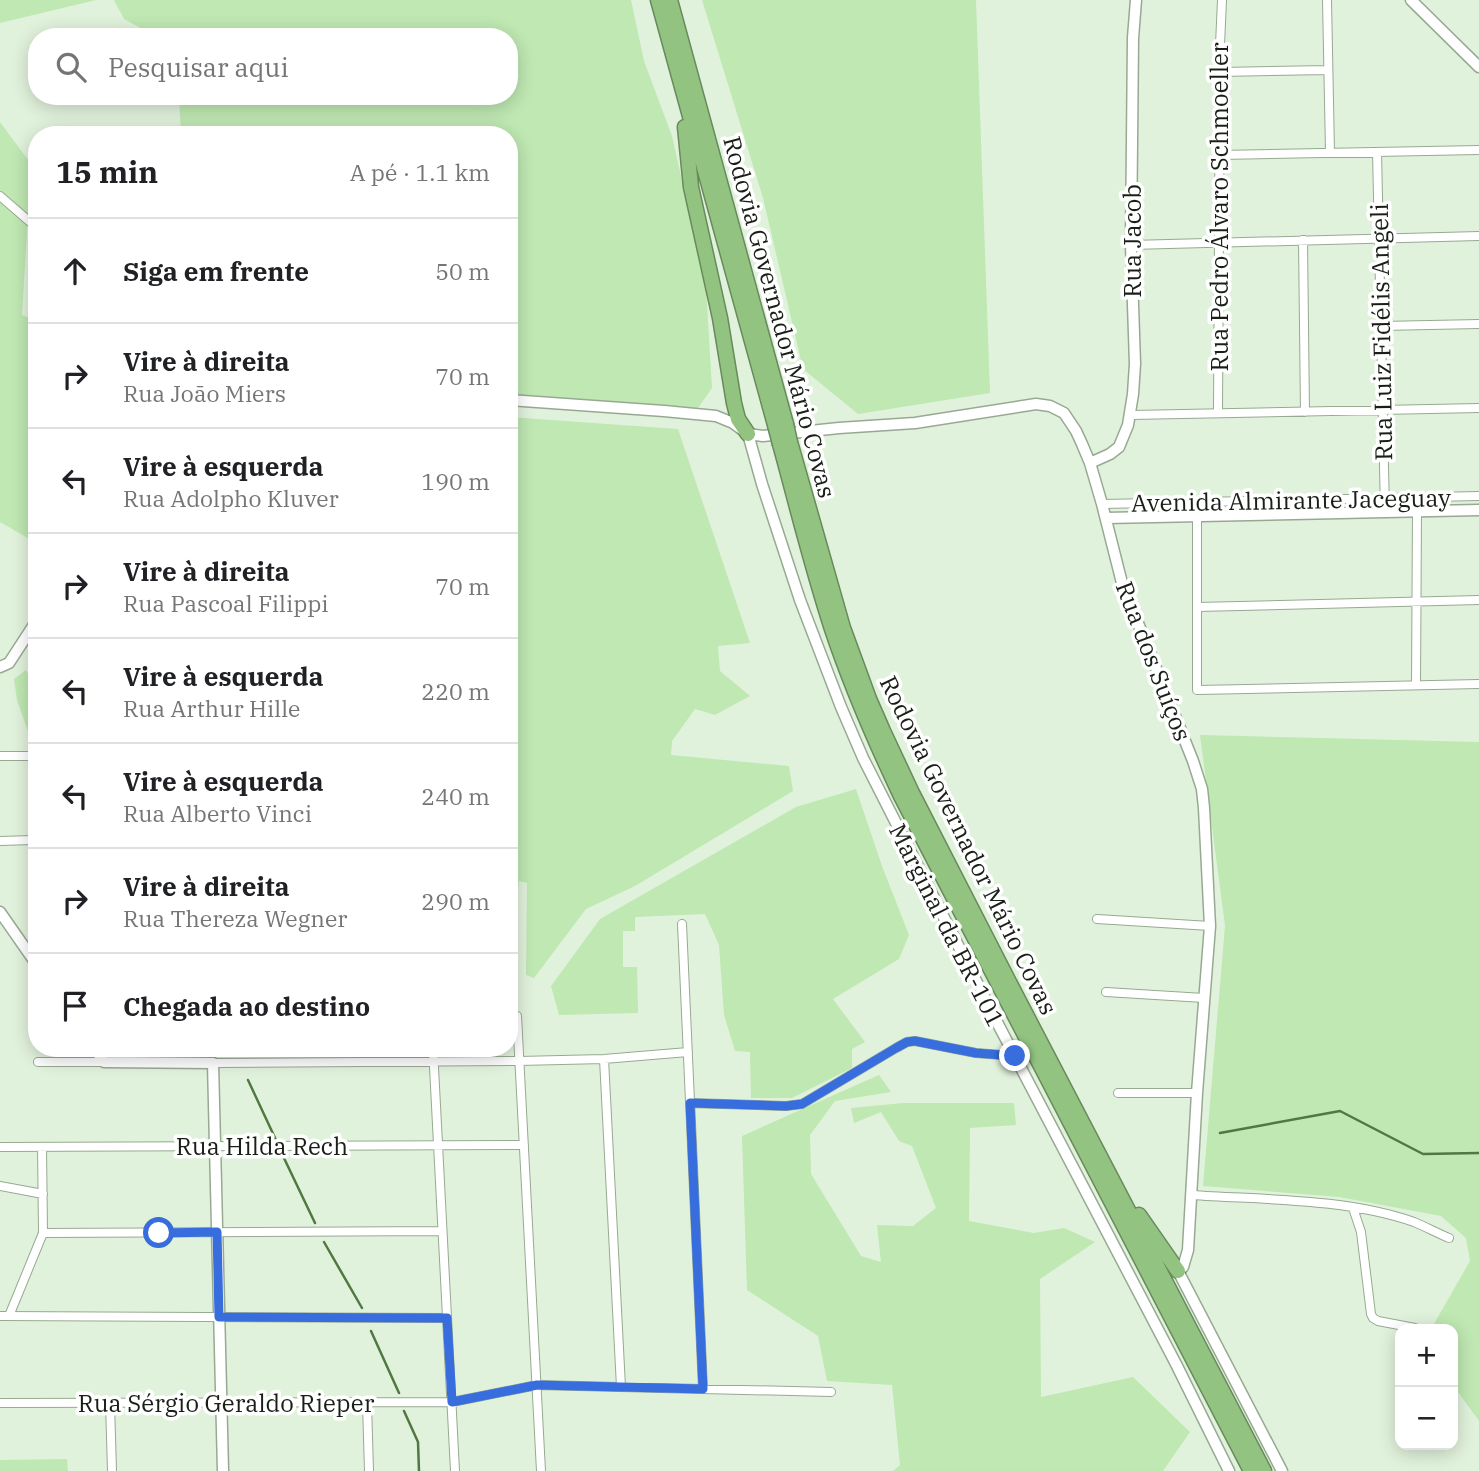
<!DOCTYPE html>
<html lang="pt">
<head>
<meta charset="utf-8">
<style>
	:root { --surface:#fff; --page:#f6f6f6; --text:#202124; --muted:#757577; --line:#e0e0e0 }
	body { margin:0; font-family:"IBM Plex Serif",serif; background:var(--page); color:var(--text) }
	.controls { position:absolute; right:21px; bottom:21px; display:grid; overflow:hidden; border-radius:14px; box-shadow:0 4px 18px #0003 }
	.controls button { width:63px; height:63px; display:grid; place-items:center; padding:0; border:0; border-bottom:2px solid var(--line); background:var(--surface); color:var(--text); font:35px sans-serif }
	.stop { position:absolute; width:21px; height:21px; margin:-16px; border:5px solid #386ddd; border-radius:50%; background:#fff }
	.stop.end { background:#386ddd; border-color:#fff; box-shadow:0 2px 7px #0008 }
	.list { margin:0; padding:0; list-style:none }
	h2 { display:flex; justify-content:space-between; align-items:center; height:91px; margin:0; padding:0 28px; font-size:30px }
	h2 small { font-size:23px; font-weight:400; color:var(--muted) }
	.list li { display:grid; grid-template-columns:46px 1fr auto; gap:21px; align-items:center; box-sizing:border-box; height:105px; padding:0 28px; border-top:2px solid var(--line) }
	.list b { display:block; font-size:26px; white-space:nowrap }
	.list p { margin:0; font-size:23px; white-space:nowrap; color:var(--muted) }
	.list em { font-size:23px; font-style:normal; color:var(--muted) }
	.icon { flex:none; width:38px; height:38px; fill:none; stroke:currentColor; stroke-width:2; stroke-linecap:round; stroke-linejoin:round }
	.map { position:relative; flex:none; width:1479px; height:1471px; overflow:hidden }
	.search { position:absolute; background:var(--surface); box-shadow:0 4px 18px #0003; left:28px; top:28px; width:490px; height:77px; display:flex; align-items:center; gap:18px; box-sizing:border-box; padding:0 24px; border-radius:28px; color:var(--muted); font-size:26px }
	.panel { position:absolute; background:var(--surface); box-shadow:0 4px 18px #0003; left:28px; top:126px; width:490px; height:931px; border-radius:28px }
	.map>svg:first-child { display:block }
	.green { fill:#bfe8b2 }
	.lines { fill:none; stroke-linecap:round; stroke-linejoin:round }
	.stream { stroke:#507942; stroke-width:2.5 }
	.street-casing { stroke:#98a993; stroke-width:10 }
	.secondary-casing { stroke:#98a993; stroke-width:13 }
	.highway-casing { stroke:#688a5c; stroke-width:17 }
	.street { stroke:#fff; stroke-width:8 }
	.secondary { stroke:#fff; stroke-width:10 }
	.highway { stroke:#92c381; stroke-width:14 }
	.highway-bridge-casing { stroke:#688a5c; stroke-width:17; stroke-linecap:butt }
	.highway-bridge { stroke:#92c381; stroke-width:14 }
	.route { stroke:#386ddd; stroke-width:9 }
	.labels { text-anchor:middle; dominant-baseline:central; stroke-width:7; stroke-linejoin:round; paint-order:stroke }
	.street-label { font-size:24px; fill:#191f17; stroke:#fff }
</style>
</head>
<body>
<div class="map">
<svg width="1479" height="1471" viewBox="0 0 1479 1471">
	<rect width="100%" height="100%" fill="#e1f2dc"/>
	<path class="green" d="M 0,0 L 96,0 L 0,23 Z
		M 114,0 L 631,0 L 644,61 L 672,136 L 706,287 L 712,388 L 698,408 L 509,394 L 509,135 L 181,135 L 179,96 L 509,96 L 509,37 L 157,37 L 124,19 Z
		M 702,0 L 976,0 L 990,393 L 858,414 L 803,369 L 763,198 Z
		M 0,122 L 31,164 L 22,315 L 37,321 L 37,541 L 33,541 L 0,522 Z
		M 509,417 L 678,429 L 750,643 L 718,646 L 720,671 L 750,696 L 715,715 L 695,709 L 672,741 L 671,755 L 789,766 L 793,791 L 635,886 L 586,909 L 534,978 L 526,975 L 527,883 L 519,881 L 509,966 Z
		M 26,670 L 37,691 L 37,757 L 17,700 L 14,679 Z
		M 1200,735 L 1479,742 L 1479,1421 L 1453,1385 L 1453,1329 L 1431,1329 L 1470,1261 L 1466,1238 L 1441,1216 L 1339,1197 L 1203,1186 L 1225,926 Z
		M 856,789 L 882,866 L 909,935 L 899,959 L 833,999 L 865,1042 L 852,1049 L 852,1068 L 792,1098 L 751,1098 L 750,1052 L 735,1051 L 724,1015 L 719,945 L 705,914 L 635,917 L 635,931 L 623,931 L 623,967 L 637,967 L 638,1013 L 559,1015 L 551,986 L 600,919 L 796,807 Z
		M 879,1075 L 891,1092 L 835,1101 L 810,1135 L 811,1174 L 861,1256 L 881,1262 L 877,1225 L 913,1226 L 936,1208 L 912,1146 L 899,1141 L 881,1112 L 854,1123 L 851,1108 L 903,1103 L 1014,1103 L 1016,1125 L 970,1128 L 969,1221 L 1034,1233 L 1064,1228 L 1095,1242 L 1040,1279 L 1041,1397 L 1133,1377 L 1190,1432 L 1163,1471 L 893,1471 L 900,1465 L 892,1385 L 827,1381 L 818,1336 L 747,1290 L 742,1136 Z
		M 67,1459 L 68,1471 L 0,1471 L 0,1460 Z"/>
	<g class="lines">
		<path class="stream" d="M 248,1080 L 276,1140
			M 1220,1133 L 1340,1111 L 1423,1154 L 1479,1153
			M 283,1156 L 315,1223
			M 324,1242 L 362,1308
			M 371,1331 L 399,1393
			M 404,1411 L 418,1442 L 419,1471"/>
		<defs>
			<path id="street" d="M 1327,0 L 1330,152
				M 1220,72 L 1328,70
				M 1377,152 L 1385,512
				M 1219,155 L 1479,150
				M 0,196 L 37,228
				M 1303,240 L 1305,412
				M 1131,245 L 1479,236
				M 1381,326 L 1479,324
				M 1218,413 L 1220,45 L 1222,0
				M 1131,415 L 1479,408
				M 1102,504 L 1479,496
				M 1197,516 L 1197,690 L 1479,684
				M 1197,607 L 1479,600
				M 1416,685 L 1417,511
				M 0,756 L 27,756
				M 0,841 L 33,840
				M 1097,919 L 1210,926
				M 682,924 L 703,1389
				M 1106,992 L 1204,998
				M 517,1016 L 541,1471
				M 433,1048 L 455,1471
				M 604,1059 L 621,1387
				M 38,1062 L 104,1062
				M 213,1063 L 519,1061 L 604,1059 L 688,1052
				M 1118,1093 L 1197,1093
				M 690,1103 L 786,1106 L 802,1104 L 896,1048 L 907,1042 L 915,1041 L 976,1053 L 1015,1056
				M 0,1147 L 524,1145
				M 0,1186 L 43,1194
				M 1192,1195 C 1264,1200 1345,1198 1414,1222 C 1426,1227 1437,1233 1449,1238
				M 1353,1208 L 1361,1232 L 1371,1314 L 1373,1318 L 1378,1321 L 1415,1328
				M 43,1233 L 442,1231
				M 0,1316 L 447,1318
				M 9,1316 L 43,1233 L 42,1147
				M 0,1403 L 452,1402 L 537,1385 L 831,1392
				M 110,1403 L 112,1471
				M 367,1403 L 369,1471"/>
			<path id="secondary" d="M 1411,0 L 1479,67
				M 509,400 L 664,411 L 716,416 L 733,423 L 748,434 L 763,436 L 839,428 L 915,423 L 1036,404 L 1050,406 L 1064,413 L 1076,431 L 1082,444 L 1090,463 L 1102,504 L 1122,583 L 1193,761 L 1202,789 L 1204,808 L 1210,926 L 1197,1093 L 1188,1250 L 1183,1267 L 1178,1271 L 1282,1471
				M 748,434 L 762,484 L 800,600 L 841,707 L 863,758 L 999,1026 L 1176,1364 L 1229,1471
				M 1090,463 L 1110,454 L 1119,447 L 1128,425 L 1133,394 L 1135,364 L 1131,245 L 1133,38 L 1136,0
				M 1106,518 L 1479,510
				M 0,667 L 9,663 L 37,620
				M 0,912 L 37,965
				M 94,1048 L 104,1062 L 213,1063 L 223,1471"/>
			<path id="highway" d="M 658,0 L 775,425
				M 670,0 L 786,424
				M 685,127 L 691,187 L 720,318 L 734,403 L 738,419 L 748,434
				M 790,442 L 843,628 L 869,699 L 883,731 L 912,793 L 1011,986 L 1264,1471
				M 780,444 C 797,506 812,568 832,629 C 851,686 875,741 901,796 L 1251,1471
				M 1139,1215 L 1178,1271"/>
		</defs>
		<use href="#street" class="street-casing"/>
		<use href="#secondary" class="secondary-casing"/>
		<use href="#highway" class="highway-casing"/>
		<use href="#street" class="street"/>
		<use href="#secondary" class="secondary"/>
		<use href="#highway" class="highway"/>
		<defs>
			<path id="highway-bridge" d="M 786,424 L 790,442
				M 775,425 L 780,444"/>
		</defs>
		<use href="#highway-bridge" class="highway-bridge-casing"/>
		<use href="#highway-bridge" class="highway-bridge"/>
	</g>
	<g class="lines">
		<path class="route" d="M 159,1233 L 217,1232 L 219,1317 L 447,1318 L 452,1402 L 537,1385 L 703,1389 L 690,1103 L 786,1106 L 802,1104 L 896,1048 L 907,1042 L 915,1041 L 976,1053 L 1015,1056"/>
	</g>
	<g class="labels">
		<g class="street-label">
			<text transform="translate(1219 207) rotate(-90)">Rua Pedro Álvaro Schmoeller</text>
			<text transform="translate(1132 241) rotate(-90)">Rua Jacob</text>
			<text transform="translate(780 317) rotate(75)">Rodovia Governador Mário Covas</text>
			<text transform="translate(1381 332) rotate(-91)">Rua Luiz Fidélis Angeli</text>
			<text transform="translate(1291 500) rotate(-1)">Avenida Almirante Jaceguay</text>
			<text transform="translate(1154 661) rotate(69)">Rua dos Suíços</text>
			<text transform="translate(969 845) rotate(64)">Rodovia Governador Mário Covas</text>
			<text transform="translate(947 925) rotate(63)">Marginal da BR-101</text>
			<text x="262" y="1146">Rua Hilda Rech</text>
			<text x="226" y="1403">Rua Sérgio Geraldo Rieper</text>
		</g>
	</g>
</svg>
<div class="controls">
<button>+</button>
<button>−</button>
</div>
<div class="stop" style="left:159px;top:1233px"></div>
<div class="stop end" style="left:1015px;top:1056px"></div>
<div class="search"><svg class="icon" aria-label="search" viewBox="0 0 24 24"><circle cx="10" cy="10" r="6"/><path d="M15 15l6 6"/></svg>Pesquisar aqui</div>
<section class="panel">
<h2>15 min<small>A pé · 1.1 km</small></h2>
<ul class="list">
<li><svg class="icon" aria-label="ahead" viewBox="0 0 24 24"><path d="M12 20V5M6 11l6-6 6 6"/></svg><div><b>Siga em frente</b></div><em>50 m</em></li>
<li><svg class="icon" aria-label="right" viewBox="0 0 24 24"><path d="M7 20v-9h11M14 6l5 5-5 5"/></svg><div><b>Vire à direita</b><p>Rua João Miers</p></div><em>70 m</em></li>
<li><svg class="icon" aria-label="left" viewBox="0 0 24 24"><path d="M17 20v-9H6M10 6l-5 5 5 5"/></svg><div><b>Vire à esquerda</b><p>Rua Adolpho Kluver</p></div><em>190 m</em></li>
<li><svg class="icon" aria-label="right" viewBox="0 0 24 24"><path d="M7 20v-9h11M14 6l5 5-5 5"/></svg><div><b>Vire à direita</b><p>Rua Pascoal Filippi</p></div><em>70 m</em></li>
<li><svg class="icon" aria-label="left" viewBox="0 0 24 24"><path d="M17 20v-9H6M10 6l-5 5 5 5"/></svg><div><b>Vire à esquerda</b><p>Rua Arthur Hille</p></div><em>220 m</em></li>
<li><svg class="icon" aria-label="left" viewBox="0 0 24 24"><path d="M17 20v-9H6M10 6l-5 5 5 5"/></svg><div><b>Vire à esquerda</b><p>Rua Alberto Vinci</p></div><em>240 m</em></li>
<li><svg class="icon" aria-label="right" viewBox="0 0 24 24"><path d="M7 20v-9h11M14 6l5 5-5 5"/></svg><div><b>Vire à direita</b><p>Rua Thereza Wegner</p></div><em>290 m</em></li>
<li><svg class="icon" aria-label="arrive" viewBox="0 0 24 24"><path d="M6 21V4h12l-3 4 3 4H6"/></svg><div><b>Chegada ao destino</b></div></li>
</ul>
</section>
</div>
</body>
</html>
